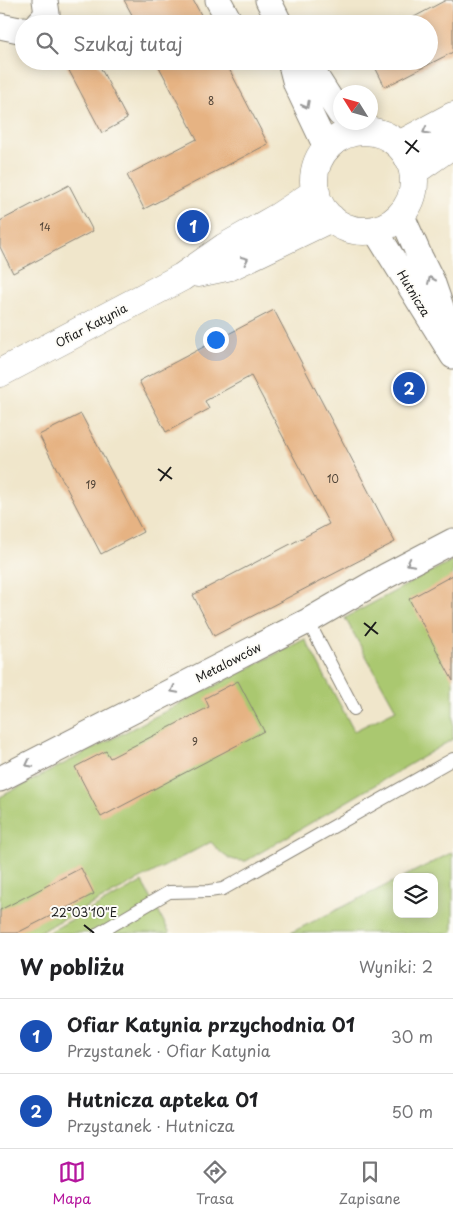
<!DOCTYPE html>
<html lang="pl">
<head>
<meta charset="utf-8">
<style>
	:root { --surface:#fff; --page:#f2f2f2; --text:#202124; --muted:#757577; --line:#e0e0e0; --accent:#b5179e }
	body { margin:0; font-family:"Playpen Sans",sans-serif; background:var(--page); color:var(--text) }
	.controls { position:absolute; right:15px; bottom:15px; display:grid; overflow:hidden; border-radius:10px; box-shadow:0 2px 12px #0003 }
	.controls button { width:45px; height:45px; display:grid; place-items:center; padding:0; border:0; border-bottom:1px solid var(--line); background:var(--surface); color:var(--text); font:25px sans-serif }
	.compass { position:absolute; left:333px; top:85px; width:45px; height:45px; border-radius:50%; background:var(--surface); box-shadow:0 2px 12px #0003; rotate:307deg }
	.you { position:absolute; left:215px; top:339px; width:18px; height:18px; margin:-12px; border:4px solid #fff; border-radius:50%; background:#1a73e8; box-shadow:0 0 0 8px #1a73e833 }
	.badge { display:grid; place-items:center; width:32px; height:32px; border-radius:50%; background:var(--accent); color:#fff; font-size:16px; font-weight:700 }
	.pin { position:absolute; translate:-50% -50%; border:2px solid #fff; box-shadow:0 1px 5px #0006 }
	.list { margin:0; padding:0; list-style:none }
	h2 { display:flex; justify-content:space-between; align-items:center; height:65px; margin:0; padding:0 20px; font-size:21px }
	h2 small { font-size:16px; font-weight:400; color:var(--muted) }
	.list li { display:grid; grid-template-columns:32px 1fr auto; gap:15px; align-items:center; box-sizing:border-box; height:75px; padding:0 20px; border-top:1px solid var(--line) }
	.list b { display:block; font-size:19px; white-space:nowrap }
	.list p { margin:0; font-size:16px; white-space:nowrap; color:var(--muted) }
	.list em { font-size:16px; font-style:normal; color:var(--muted) }
	.icon { flex:none; width:28px; height:28px; fill:none; stroke:currentColor; stroke-width:2; stroke-linecap:round; stroke-linejoin:round }
	.map { position:relative; flex:none; width:453px; height:933px; overflow:hidden }
	.search { position:absolute; background:var(--surface); box-shadow:0 2px 12px #0003; left:15px; right:15px; top:15px; height:55px; display:flex; align-items:center; gap:12px; box-sizing:border-box; padding:0 18px; border-radius:28px; color:var(--muted); font-size:19px }
	.sheet { height:215px; background:var(--surface) }
	nav { display:flex; justify-content:space-around; align-items:center; box-sizing:border-box; height:70px; border-top:1px solid var(--line); background:var(--surface); font-size:14px; color:var(--muted) }
	nav a { display:grid; justify-items:center; gap:2px }
	nav .on { color:var(--accent) }
	.map>svg:first-child { display:block }
	.green { fill:#aac86f; stroke:#637246 }
	.building { fill:#e6b383 }
	.lines { fill:none; stroke-linecap:round; stroke-linejoin:round }
	.service-casing { stroke:#868174; stroke-width:14 }
	.minor-casing { stroke:#868174; stroke-width:27 }
	.tertiary-casing { stroke:#868174; stroke-width:29 }
	.service { stroke:#fff; stroke-width:12 }
	.minor { stroke:#fff; stroke-width:25 }
	.tertiary { stroke:#fff; stroke-width:28 }
	.oneway { stroke:#999 }
	.ticks { fill:none; stroke:#1c1c1c; stroke-width:2 }
	.labels { text-anchor:middle; dominant-baseline:central; stroke-width:4; stroke-linejoin:round; paint-order:stroke }
	.number-label { font-size:10px; fill:#4e4236 }
	.street-label { font-size:12px; fill:#1c1c1c; stroke:#fdfcf7 }
	.ticks-label { font-size:12px; text-anchor:middle; fill:#1c1c1c; stroke:#fdfcf7; stroke-width:4; stroke-linejoin:round; paint-order:stroke }
</style>
</head>
<body>
<div class="map">
<svg width="453" height="933" viewBox="0 0 453 933">
	<rect width="100%" height="100%" fill="#fdfcf7"/>
	<filter id="ink" filterUnits="userSpaceOnUse"><feTurbulence type="fractalNoise" baseFrequency=".02" numOctaves="2"/><feDisplacementMap in="SourceGraphic" scale="10" xChannelSelector="R" yChannelSelector="G"/><feConvolveMatrix kernelMatrix="1 2 1 2 8 2 1 2 1" color-interpolation-filters="sRGB"/></filter>
	<filter id="wash" filterUnits="userSpaceOnUse"><feTurbulence type="fractalNoise" baseFrequency=".0096" numOctaves="4" result="noise"/><feDisplacementMap in="SourceGraphic" scale="20" xChannelSelector="R" yChannelSelector="G"/><feGaussianBlur stdDeviation="1.12" result="paint"/><feColorMatrix in="noise" values="0 0 0 0 0 0 0 0 0 0 0 0 0 0 0 0 0 1.4 0 .05"/><feComposite in="paint" operator="in"/></filter>
	<g filter="url(#wash)">
		<rect width="100%" height="100%" fill="#f0e6cb"/>
		<path class="green" d="M 453,560 L 453,739 L 246,861 C 227,861 223,855 211,842 L 37,933 L 0,933 L 0,797 L 305,639 L 354,731 L 396,710 L 345,618 Z
			M 453,852 L 453,933 L 290,933 L 397,880 L 397,914 L 434,914 L 434,877 L 403,877 Z
			M 142,882 L 170,933 L 47,933 Z"/>
		<g id="blocks">
			<path class="building" d="M 124,0 L 193,0 L 206,24 L 137,24 Z
				M 446,0 L 453,0 L 453,52 L 385,87 L 372,61 L 429,61 L 429,24 L 401,24 Z
				M 64,61 L 97,61 L 127,119 L 102,133 Z
				M 156,61 L 225,61 L 268,144 L 144,209 L 127,175 L 197,139 Z
				M 69,185 L 93,231 L 13,273 L 0,247 L 0,221 Z
				M 274,310 L 395,542 L 214,636 L 193,595 L 329,524 L 251,376 L 205,401 L 209,409 L 166,432 L 139,381 Z
				M 81,414 L 143,532 L 101,554 L 39,435 Z
				M 453,575 L 453,681 L 409,599 Z
				M 238,681 L 264,731 L 101,817 L 75,767 L 106,751 L 110,758 L 209,707 L 205,698 Z
				M 81,868 L 94,894 L 17,933 L 0,933 L 0,910 Z"/>
		</g>
	</g>
	<g filter="url(#ink)">
		<use href="#blocks" fill-opacity="0" stroke="#868174" stroke-width="1"/>
		<g class="lines">
			<defs>
				<path id="service" d="M 308,621 L 354,709
					M 99,933 L 169,892 L 209,891 L 223,889 L 453,759"/>
				<path id="minor" d="M 218,0 L 231,24
					M 268,0 L 280,24
					M 38,24 L 47,14 L 45,0
					M 0,26 L 19,30 L 24,29
					M 290,61 L 296,84 L 327,149
					M 306,61 L 340,114
					M 401,214 L 420,257 L 432,281 L 450,333
					M 375,230 L 453,356
					M 0,779 L 308,621 L 386,576 L 453,541"/>
				<path id="tertiary" d="M314 181a50 50 0 1 1 100 0a50 50 0 1 1-100 0Z
					M 399,145 L 453,116
					M 413,172 L 453,144
					M 198,273 L 231,266 L 331,218
					M 0,373 L 182,277 L 225,247 L 278,217 L 316,192"/>
			</defs>
			<use href="#service" class="service-casing"/>
			<use href="#minor" class="minor-casing"/>
			<use href="#tertiary" class="tertiary-casing"/>
			<use href="#service" class="service"/>
			<use href="#minor" class="minor"/>
			<use href="#tertiary" class="tertiary"/>
		</g>
		<defs><path id="oneway-chevron" d="M-2-3.5L2.5 0L-2 3.5" fill="none" stroke-width="1.6" stroke-linecap="round" stroke-linejoin="round" transform="scale(1.25)"/></defs>
		<g class="oneway">
			<use href="#oneway-chevron" transform="translate(306 105) rotate(62)"/>
			<use href="#oneway-chevron" transform="translate(426 131) rotate(152)"/>
			<use href="#oneway-chevron" transform="translate(245 260) rotate(-25)"/>
			<use href="#oneway-chevron" transform="translate(431 280) rotate(-114)"/>
			<use href="#oneway-chevron" transform="translate(410 563) rotate(153)"/>
			<use href="#oneway-chevron" transform="translate(174 690) rotate(153)"/>
			<use href="#oneway-chevron" transform="translate(29 764) rotate(153)"/>
		</g>
	</g>
	<path class="ticks" d="M 405,141 L 419,152M 406,154 L 417,140M 158,469 L 172,479M 160,481 L 171,467M 364,623 L 378,634M 365,636 L 376,622M 84,925 L 94,933"/>
	<g class="labels">
		<g class="number-label">
			<text x="211" y="100">8</text>
			<text x="45" y="226">14</text>
			<text x="333" y="478">10</text>
			<text x="91" y="484">19</text>
			<text x="195" y="741">9</text>
		</g>
		<g class="street-label">
			<text transform="translate(414 293) rotate(59)">Hutnicza</text>
			<text transform="translate(91 325) rotate(-28)">Ofiar Katynia</text>
			<text transform="translate(228 662) rotate(-27)">Metalowców</text>
		</g>
	</g>
	<g class="ticks-label">
		<text x="84" y="917">22°03'10"E</text>
	</g>
</svg>
<div class="controls">
<button><svg class="icon" aria-label="layers" viewBox="0 0 24 24"><path d="M12 4l9 5-9 5-9-5zM3 14l9 5 9-5"/></svg></button>
</div>
<svg class="compass" viewBox="-18 -18 36 36"><path d="M0-13l5 13h-10z" fill="#e53935"/><path d="M0 13l5-13h-10z" fill="#757577"/></svg>
<div class="you"></div>
<div class="pin badge" style="left:193px;top:226px;background:#1a4fb4">1</div>
<div class="pin badge" style="left:409px;top:388px;background:#1a4fb4">2</div>
<div class="search"><svg class="icon" aria-label="search" viewBox="0 0 24 24"><circle cx="10" cy="10" r="6"/><path d="M15 15l6 6"/></svg>Szukaj tutaj</div>
</div>
<section class="sheet">
<h2>W pobliżu<small>Wyniki: 2</small></h2>
<ul class="list">
<li><span class="badge" style="background:#1a4fb4">1</span><div><b>Ofiar Katynia przychodnia 01</b><p>Przystanek · Ofiar Katynia</p></div><em>30 m</em></li>
<li><span class="badge" style="background:#1a4fb4">2</span><div><b>Hutnicza apteka 01</b><p>Przystanek · Hutnicza</p></div><em>50 m</em></li>
</ul>
</section>
<nav>
<a class="on"><svg class="icon" aria-label="map" viewBox="0 0 24 24"><path d="M3 6l6-2 6 2 6-2v14l-6 2-6-2-6 2zM9 4v14M15 6v14"/></svg>Mapa</a>
<a><svg class="icon" aria-label="directions" viewBox="0 0 24 24"><path d="M12 3l9 9-9 9-9-9zM9 14v-3h6M13 9l2 2-2 2"/></svg>Trasa</a>
<a><svg class="icon" aria-label="saved" viewBox="0 0 24 24"><path d="M7 4h10v16l-5-4-5 4z"/></svg>Zapisane</a>
</nav>
</body>
</html>
